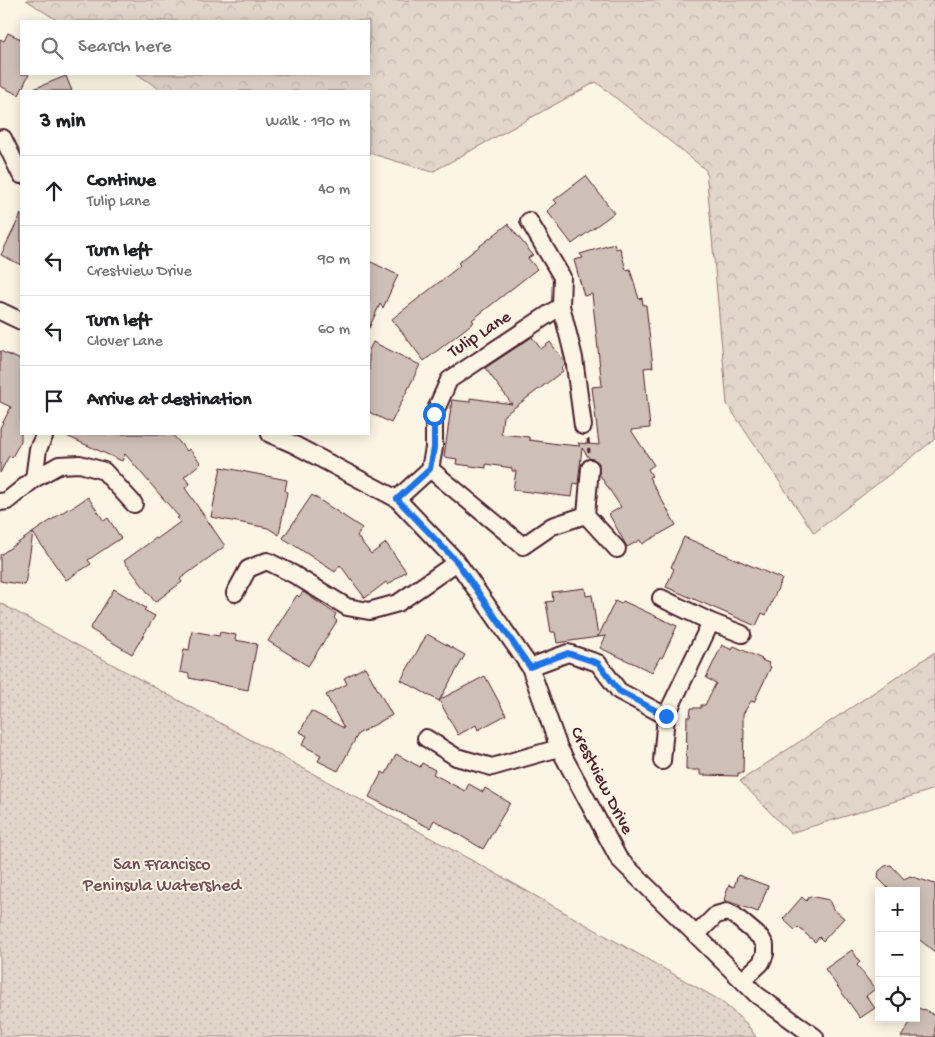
<!DOCTYPE html>
<html lang="en">
<head>
<meta charset="utf-8">
<style>
	:root { --surface:#fff; --page:#f2f2f2; --text:#202124; --muted:#757577; --line:#e0e0e0 }
	body { margin:0; font-family:"Gochi Hand",sans-serif; background:var(--page); color:var(--text) }
	.controls { position:absolute; right:15px; bottom:15px; display:grid; overflow:hidden; border-radius:0px; box-shadow:0 2px 12px #0003 }
	.controls button { width:45px; height:45px; display:grid; place-items:center; padding:0; border:0; border-bottom:1px solid var(--line); background:var(--surface); color:var(--text); font:25px sans-serif }
	.stop { position:absolute; width:15px; height:15px; margin:-11px; border:4px solid #1a73e8; border-radius:50%; background:#fff }
	.stop.end { background:#1a73e8; border-color:#fff; box-shadow:0 1px 5px #0008 }
	.list { margin:0; padding:0; list-style:none }
	h2 { display:flex; justify-content:space-between; align-items:center; height:65px; margin:0; padding:0 20px; font-size:21px }
	h2 small { font-size:16px; font-weight:400; color:var(--muted) }
	.list li { display:grid; grid-template-columns:32px 1fr auto; gap:15px; align-items:center; box-sizing:border-box; height:70px; padding:0 20px; border-top:1px solid var(--line) }
	.list b { display:block; font-size:19px; white-space:nowrap }
	.list p { margin:0; font-size:16px; white-space:nowrap; color:var(--muted) }
	.list em { font-size:16px; font-style:normal; color:var(--muted) }
	.icon { flex:none; width:28px; height:28px; fill:none; stroke:currentColor; stroke-width:2; stroke-linecap:round; stroke-linejoin:round }
	.map { position:relative; flex:none; width:935px; height:1037px; overflow:hidden }
	.search { position:absolute; background:var(--surface); box-shadow:0 2px 12px #0003; left:20px; top:20px; width:350px; height:55px; display:flex; align-items:center; gap:12px; box-sizing:border-box; padding:0 18px; border-radius:0px; color:var(--muted); font-size:19px }
	.panel { position:absolute; background:var(--surface); box-shadow:0 2px 12px #0003; left:20px; top:90px; width:350px; height:345px; border-radius:0px }
	.map>svg:first-child { display:block }
	.forest { fill:url(#forest-crowns); stroke:#967a7a }
	.park { fill:url(#park-dots); stroke:#967a7a }
	.building { fill:#cfc0b7; stroke:#4a1f2b }
	.lines { fill:none; stroke-linecap:round; stroke-linejoin:round }
	.minor-casing { stroke:#4a1f2b; stroke-width:20 }
	.path { stroke:#4a1f2b; stroke-width:3; stroke-dasharray:5 4; stroke-linecap:butt }
	.minor { stroke:#fcf5e5; stroke-width:16 }
	.route { stroke:#1a73e8; stroke-width:6 }
	.labels { text-anchor:middle; dominant-baseline:central; stroke-width:4; stroke-linejoin:round; paint-order:stroke }
	.street-label { font-size:18px; fill:#4a1f2b; stroke:#fcf5e5 }
	.park-label { font-size:18px; fill:#704c53; stroke:#fcf5e5 }
</style>
</head>
<body>
<div class="map">
<svg width="935" height="1037" viewBox="0 0 935 1037">
	<defs>
		<pattern id="forest-crowns" width="20" height="18" patternUnits="userSpaceOnUse" patternTransform="scale(1.25)"><rect width="20" height="18" fill="#e2d5ca"/><path d="M2 6a3 3 0 1 1 6 0M12 15a3 3 0 1 1 6 0" fill="none" stroke="#c3b6ae"/></pattern>
		<pattern id="park-dots" width="8" height="8" patternUnits="userSpaceOnUse" patternTransform="scale(1.25)"><rect width="8" height="8" fill="#e2d5ca"/><path d="M2 2h.1M6 6h.1" fill="none" stroke="#c3b6ae" stroke-width="1.8" stroke-linecap="round"/></pattern>
	</defs>
	<rect width="100%" height="100%" fill="#fcf5e5"/>
	<filter id="ink" filterUnits="userSpaceOnUse"><feTurbulence type="fractalNoise" baseFrequency=".02" numOctaves="2"/><feDisplacementMap in="SourceGraphic" scale="10" xChannelSelector="R" yChannelSelector="G"/><feConvolveMatrix kernelMatrix="1 2 1 2 8 2 1 2 1" color-interpolation-filters="sRGB"/></filter>
	<g filter="url(#ink)">
		<path class="forest" d="M 26,0 L 935,0 L 935,439 L 814,533 L 727,404 L 706,170 L 596,82 L 432,172 L 369,153 L 369,91 L 166,91 L 161,90 L 137,74 L 369,74 L 369,21 L 58,21 Z
			M 935,652 L 935,789 L 790,833 L 740,781 Z"/>
		<path class="park" d="M 0,603 L 495,873 L 721,1001 L 746,1023 L 756,1037 L 0,1037 Z"/>
		<path class="building" d="M 8,33 L 21,39 L 21,74 L 29,74 L 19,95 L 0,86 L 0,39 L 4,41 Z
			M 66,76 L 72,91 L 28,91 Z
			M 586,176 L 614,213 L 572,244 L 547,211 L 557,203 L 554,200 Z
			M 21,214 L 21,265 L 1,255 Z
			M 508,224 L 533,255 L 528,258 L 537,269 L 472,320 L 474,322 L 424,361 L 392,319 L 456,269 L 460,265 L 458,263 Z
			M 614,244 L 616,249 L 620,248 L 626,270 L 630,269 L 639,299 L 642,298 L 643,305 L 646,305 L 653,367 L 644,368 L 650,428 L 631,430 L 654,465 L 648,469 L 652,476 L 649,477 L 676,525 L 642,544 L 640,540 L 627,547 L 609,514 L 621,507 L 599,474 L 599,463 L 595,460 L 589,458 L 582,448 L 578,484 L 574,483 L 572,497 L 513,490 L 516,471 L 512,471 L 512,468 L 486,464 L 486,468 L 456,464 L 457,459 L 444,457 L 452,400 L 470,402 L 470,398 L 512,404 L 485,368 L 532,337 L 541,349 L 550,342 L 564,361 L 565,365 L 561,368 L 563,371 L 503,416 L 501,434 L 529,437 L 529,440 L 558,444 L 580,446 L 578,443 L 599,445 L 592,387 L 602,386 L 592,294 L 584,296 L 574,260 L 583,258 L 580,254 Z
			M 369,261 L 398,275 L 383,308 L 380,304 L 369,328 Z
			M 373,342 L 420,365 L 391,423 L 369,412 L 369,350 Z
			M 0,351 L 21,360 L 21,441 L 12,457 L 9,456 L 0,473 L 0,428 L 11,407 L 0,402 Z
			M 62,434 L 172,434 L 187,451 L 189,449 L 201,463 L 184,477 L 190,484 L 185,488 L 225,546 L 180,579 L 182,582 L 155,602 L 124,561 L 156,538 L 157,539 L 180,522 L 177,518 L 179,517 L 125,454 L 122,461 Z
			M 221,467 L 287,480 L 285,491 L 287,492 L 279,535 L 268,528 L 211,517 Z
			M 312,495 L 362,528 L 357,536 L 371,554 L 386,543 L 406,571 L 388,585 L 386,582 L 365,598 L 340,565 L 335,572 L 283,538 Z
			M 88,497 L 104,521 L 108,518 L 121,538 L 88,560 L 91,564 L 66,580 L 33,533 L 25,585 L 0,581 L 0,555 L 69,508 L 70,509 Z
			M 684,537 L 782,579 L 766,615 L 762,613 L 756,626 L 666,587 L 674,569 L 671,567 Z
			M 585,588 L 586,596 L 592,595 L 598,637 L 557,643 L 555,632 L 551,632 L 546,602 L 553,601 L 552,592 Z
			M 114,589 L 146,608 L 144,610 L 155,616 L 132,654 L 90,629 Z
			M 303,592 L 336,614 L 334,618 L 337,621 L 308,666 L 268,641 L 297,595 L 299,597 Z
			M 615,601 L 621,604 L 623,601 L 677,626 L 662,658 L 660,657 L 652,672 L 600,648 L 606,636 L 598,637 Z
			M 192,631 L 219,636 L 220,632 L 236,635 L 235,640 L 257,644 L 248,690 L 189,678 L 189,674 L 180,672 L 184,649 L 189,650 Z
			M 427,634 L 465,655 L 439,701 L 401,680 Z
			M 722,645 L 732,650 L 734,646 L 762,659 L 761,660 L 769,663 L 768,665 L 771,667 L 754,702 L 751,701 L 743,714 L 743,729 L 744,729 L 743,773 L 738,773 L 738,776 L 700,775 L 700,770 L 686,770 L 687,717 L 690,717 L 691,708 L 701,708 L 701,705 L 705,705 L 716,683 L 706,678 Z
			M 365,667 L 392,715 L 358,734 L 338,771 L 318,761 L 321,755 L 302,745 L 307,736 L 300,732 L 311,711 L 344,728 L 326,695 L 347,684 L 344,678 Z
			M 485,676 L 506,715 L 478,730 L 476,725 L 458,735 L 439,700 Z
			M 396,754 L 420,767 L 422,763 L 435,770 L 433,774 L 465,791 L 469,784 L 483,792 L 485,788 L 510,803 L 483,849 L 434,820 L 430,828 L 369,797 L 382,772 L 386,774 Z
			M 891,865 L 904,879 L 910,876 L 935,884 L 935,952 L 916,937 L 916,891 L 883,891 L 888,888 L 878,878 L 879,871 L 885,866 Z
			M 738,875 L 768,886 L 758,912 L 724,900 L 729,885 L 734,887 Z
			M 810,896 L 829,900 L 833,909 L 844,918 L 823,941 L 819,937 L 815,942 L 798,927 L 795,930 L 783,919 L 802,897 L 806,901 Z
			M 852,950 L 860,962 L 857,965 L 875,989 L 866,996 L 875,1008 L 860,1018 L 825,969 Z
			M 919,1008 L 923,1010 L 924,1009 L 935,1016 L 935,1037 L 901,1037 L 913,1018 L 916,1018 L 916,1012 Z"/>
		<g class="lines">
			<defs>
				<path id="minor" d="M 0,139 L 3,138 L 21,175
					M 561,306 L 574,358 L 583,426
					M 0,311 L 21,321
					M 270,434 L 293,444 L 397,499 L 457,562 L 530,667 L 559,748 L 619,859 L 757,995 L 815,1037
					M 430,469 L 523,546 L 552,526 L 586,515 L 590,468
					M 34,479 L 59,465 L 80,464 L 104,471 L 134,504
					M 397,499 L 430,469 L 434,448 L 434,414 L 449,380 L 561,306 L 562,277 L 529,221
					M 0,502 L 7,501 L 34,479 L 38,449 L 45,434
					M 586,515 L 617,549
					M 235,593 L 248,569 L 267,561 L 293,574 L 347,607 L 369,611 L 398,603 L 457,562
					M 711,622 L 742,634
					M 530,667 L 568,653 L 598,663 L 619,691 L 666,716 L 711,622 L 661,598
					M 426,738 L 456,757 L 492,767 L 559,748
					M 662,761 L 666,716
					M 696,935 L 716,915 L 727,912 L 735,916 L 761,938 L 765,945 L 765,954 L 761,963 L 743,980"/>
			</defs>
			<use href="#minor" class="minor-casing"/>
			<path class="path" d="M 588,439 L 589,453"/>
			<use href="#minor" class="minor"/>
		</g>
	</g>
	<g class="lines" filter="url(#ink)">
		<path class="route" d="M 434,414 L 434,448 L 430,469 L 397,499 L 457,562 L 530,667 L 568,653 L 598,663 L 619,691 L 666,716"/>
	</g>
	<g class="labels">
		<g class="street-label">
			<text transform="translate(480 335) rotate(-33)">Tulip Lane</text>
			<text transform="translate(601 781) rotate(63)">Crestview Drive</text>
		</g>
		<g class="park-label">
			<text x="162" y="865">San Francisco<tspan x="162" dy="21">Peninsula Watershed</tspan></text>
		</g>
	</g>
</svg>
<div class="controls">
<button>+</button>
<button>−</button>
<button><svg class="icon" aria-label="locate" viewBox="0 0 24 24"><circle cx="12" cy="12" r="6"/><path d="M12 2v4M12 18v4M2 12h4M18 12h4"/></svg></button>
</div>
<div class="stop" style="left:434px;top:414px"></div>
<div class="stop end" style="left:666px;top:716px"></div>
<div class="search"><svg class="icon" aria-label="search" viewBox="0 0 24 24"><circle cx="10" cy="10" r="6"/><path d="M15 15l6 6"/></svg>Search here</div>
<section class="panel">
<h2>3 min<small>Walk · 190 m</small></h2>
<ul class="list">
<li><svg class="icon" aria-label="ahead" viewBox="0 0 24 24"><path d="M12 20V5M6 11l6-6 6 6"/></svg><div><b>Continue</b><p>Tulip Lane</p></div><em>40 m</em></li>
<li><svg class="icon" aria-label="left" viewBox="0 0 24 24"><path d="M17 20v-9H6M10 6l-5 5 5 5"/></svg><div><b>Turn left</b><p>Crestview Drive</p></div><em>90 m</em></li>
<li><svg class="icon" aria-label="left" viewBox="0 0 24 24"><path d="M17 20v-9H6M10 6l-5 5 5 5"/></svg><div><b>Turn left</b><p>Clover Lane</p></div><em>60 m</em></li>
<li><svg class="icon" aria-label="arrive" viewBox="0 0 24 24"><path d="M6 21V4h12l-3 4 3 4H6"/></svg><div><b>Arrive at destination</b></div></li>
</ul>
</section>
</div>
</body>
</html>
